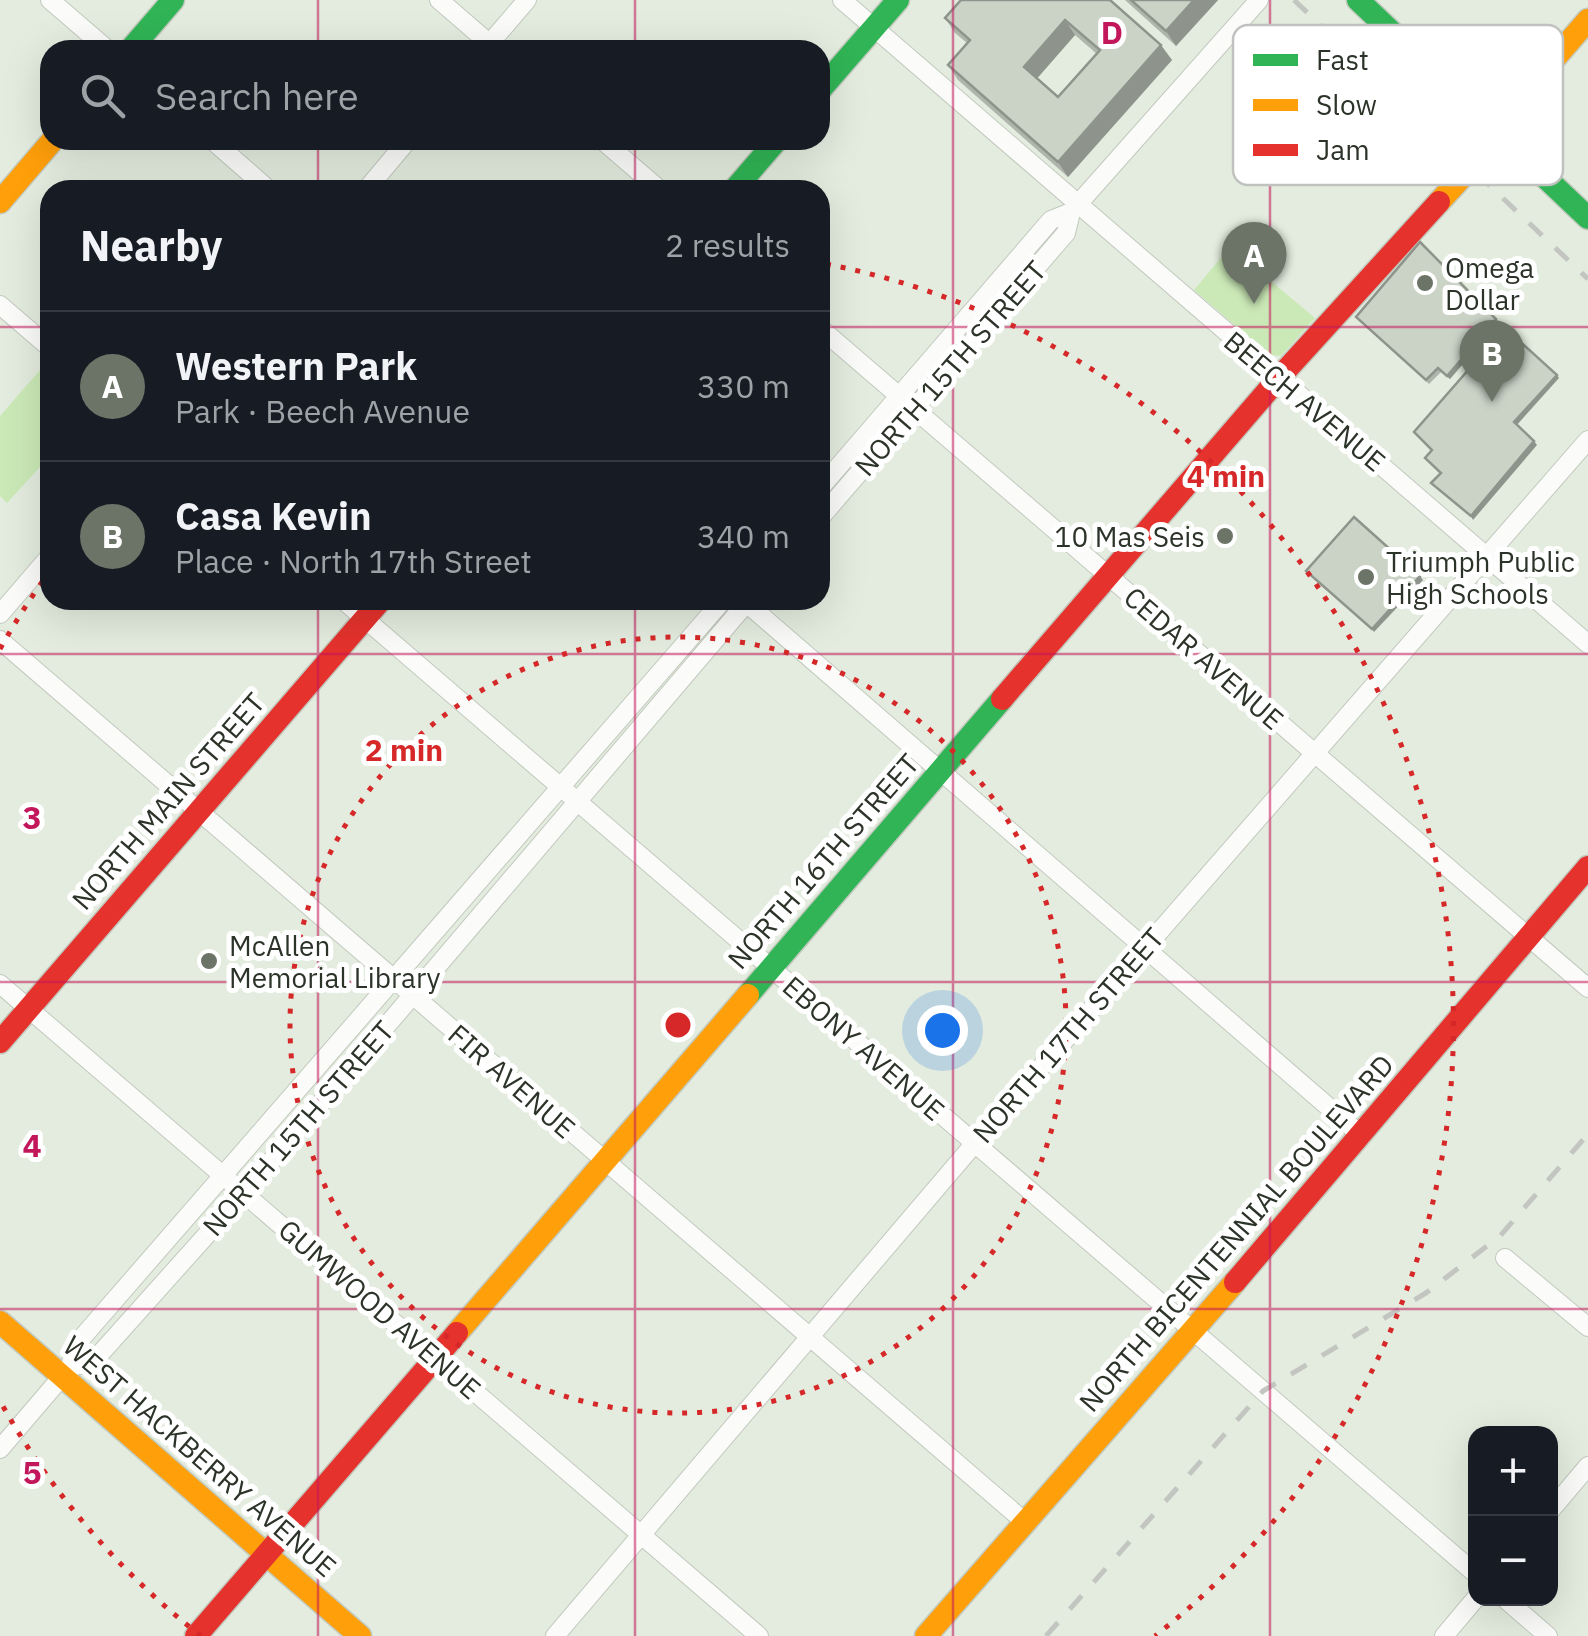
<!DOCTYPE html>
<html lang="en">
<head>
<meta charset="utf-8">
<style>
	:root { --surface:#171b24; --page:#20242c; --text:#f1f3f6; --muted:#9ea1a6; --line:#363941; --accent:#6c7468 }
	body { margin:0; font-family:"IBM Plex Sans",sans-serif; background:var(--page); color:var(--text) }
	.controls { position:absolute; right:30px; bottom:30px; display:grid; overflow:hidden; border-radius:20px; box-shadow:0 10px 40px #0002 }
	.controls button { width:90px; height:90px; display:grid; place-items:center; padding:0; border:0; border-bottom:2px solid var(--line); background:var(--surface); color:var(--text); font:50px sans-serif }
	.you { position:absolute; left:942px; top:1030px; width:35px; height:35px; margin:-25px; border:8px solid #fff; border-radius:50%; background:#1a73e8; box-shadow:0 0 0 15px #1a73e833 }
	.badge { display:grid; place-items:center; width:65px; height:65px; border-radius:50%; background:var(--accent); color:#fff; font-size:32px; font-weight:700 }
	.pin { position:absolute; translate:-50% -82px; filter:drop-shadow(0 2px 5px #0008) }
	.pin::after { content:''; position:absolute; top:52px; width:35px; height:30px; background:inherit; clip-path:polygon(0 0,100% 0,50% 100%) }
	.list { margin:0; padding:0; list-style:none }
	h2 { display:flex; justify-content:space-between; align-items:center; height:130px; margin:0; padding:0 40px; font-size:42px }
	h2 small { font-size:32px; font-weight:400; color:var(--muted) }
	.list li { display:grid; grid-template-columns:65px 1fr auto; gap:30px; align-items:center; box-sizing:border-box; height:150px; padding:0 40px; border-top:2px solid var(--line) }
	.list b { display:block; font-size:38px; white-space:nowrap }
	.list p { margin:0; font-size:32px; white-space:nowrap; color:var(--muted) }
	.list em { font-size:32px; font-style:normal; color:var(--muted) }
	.icon { flex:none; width:55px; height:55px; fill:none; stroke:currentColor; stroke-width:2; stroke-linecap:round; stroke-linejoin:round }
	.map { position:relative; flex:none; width:1588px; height:1636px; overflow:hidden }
	.search { position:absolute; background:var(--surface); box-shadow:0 10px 40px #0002; left:40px; top:40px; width:790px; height:110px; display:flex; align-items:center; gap:25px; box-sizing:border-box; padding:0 35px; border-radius:30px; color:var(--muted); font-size:38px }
	.panel { position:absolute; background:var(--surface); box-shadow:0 10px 40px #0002; left:40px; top:180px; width:790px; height:430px; border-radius:30px }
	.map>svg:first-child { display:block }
	.green { fill:#cbe9b7 }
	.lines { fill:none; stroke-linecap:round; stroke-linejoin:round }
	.street-casing { stroke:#c2c9be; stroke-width:20 }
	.fast-casing { stroke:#c2c9be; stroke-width:25 }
	.slow-casing { stroke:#c2c9be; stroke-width:25 }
	.jam-casing { stroke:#c2c9be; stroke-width:25 }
	.street { stroke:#fbfcfa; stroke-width:18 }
	.fast { stroke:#30b455; stroke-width:22 }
	.slow { stroke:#ff9f0a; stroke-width:22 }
	.jam { stroke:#e5322d; stroke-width:22 }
	.rail { stroke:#c3c5c1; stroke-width:5; stroke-dasharray:18 18; stroke-linecap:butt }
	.wall { fill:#afb5ab; fill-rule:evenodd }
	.shaded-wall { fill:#8e948b }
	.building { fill:#cbd3c7; stroke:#8e948b; stroke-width:2.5; fill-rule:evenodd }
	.grid { fill:none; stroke:#c2185b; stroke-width:2.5; stroke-opacity:0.55 }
	.ring { fill:none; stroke:#d62828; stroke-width:5; stroke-dasharray:5 10 }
	.poi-dot { fill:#6c7468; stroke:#fff; stroke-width:4 }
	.labels { text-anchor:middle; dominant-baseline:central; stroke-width:10; stroke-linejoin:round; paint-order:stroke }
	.poi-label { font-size:28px; fill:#2c3329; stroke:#fff; text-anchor:start }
	.street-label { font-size:28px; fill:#2c3329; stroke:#fff }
	.key { fill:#fff; stroke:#c0c2bf; stroke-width:2.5 }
	.key-label { font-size:28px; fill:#2c3329 }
	.grid-label { font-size:32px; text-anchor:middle; font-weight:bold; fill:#c2185b; stroke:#fff; stroke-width:10; stroke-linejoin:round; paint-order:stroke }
	.centre { fill:#d62828; stroke:#fff; stroke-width:5 }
	.ring-label { font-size:30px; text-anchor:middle; font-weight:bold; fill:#d62828; stroke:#fff; stroke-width:10; stroke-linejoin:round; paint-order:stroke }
</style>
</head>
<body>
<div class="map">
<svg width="1588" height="1636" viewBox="0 0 1588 1636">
	<rect width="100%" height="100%" fill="#e3ecde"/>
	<path class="green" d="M 1230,247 L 1315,318 L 1281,356 L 1269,355 L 1194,290 Z
		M 47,362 L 50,456 L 7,503 L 0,496 L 0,416 Z"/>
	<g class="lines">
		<defs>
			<path id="street" d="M 50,0 L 108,50
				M 439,0 L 497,50
				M 842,0 L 1588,644
				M 484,50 L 527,0
				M 212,140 L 269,190
				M 602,140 L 660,190
				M 366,190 L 408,140
				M 0,305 L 50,348
				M 820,328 L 1588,988
				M 820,488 L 1051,220 L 1071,212 L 1259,0
				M 820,518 L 1066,233 L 1071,212
				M 343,600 L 1476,1574
				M 743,600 L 1362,1136
				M 0,614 L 50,556
				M 0,640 L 1025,1522
				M 0,984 L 759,1636
				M 1505,1258 L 1588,1327
				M 71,1366 L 91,1364 L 245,1192 L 749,600
				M 0,1449 L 71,1366 L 73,1348 L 723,600
				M 1550,1511 L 1588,1466
				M 1504,1598 L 1548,1636
				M 555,1636 L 975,1143 L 1588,440
				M 1444,1636 L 1476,1598"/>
			<path id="fast" d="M 1358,0 L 1588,218
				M 130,50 L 173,0
				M 820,90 L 898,0
				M 734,190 L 777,140
				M 748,995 L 1002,699"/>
			<path id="slow" d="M 0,202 L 53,140
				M 1439,202 L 1471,167 L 1495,127 L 1588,20
				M 0,1322 L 360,1636
				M 457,1333 L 748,995
				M 926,1636 L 1235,1282"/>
			<path id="jam" d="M 1002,699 L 1277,380 L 1439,202
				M 0,1042 L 381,600
				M 1235,1282 L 1588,867
				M 196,1636 L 457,1333"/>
		</defs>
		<use href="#street" class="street-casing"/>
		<use href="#fast" class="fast-casing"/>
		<use href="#slow" class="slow-casing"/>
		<use href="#jam" class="jam-casing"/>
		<use href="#street" class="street"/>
		<use href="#fast" class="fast"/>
		<use href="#slow" class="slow"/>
		<use href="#jam" class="jam"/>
		<path class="rail" d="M 1294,0 L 1588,279
			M 1046,1636 L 1263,1391 L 1426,1293 L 1500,1236 L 1588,1134"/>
	</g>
	<path class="wall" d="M 1110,0 L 1172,60 L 1068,177 L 958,80 L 948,65 L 967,43 L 955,33 L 945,18 ZM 1075,35 L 1097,54 L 1058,97 L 1037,78 Z
		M 1125,0 L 1218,0 L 1176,46 Z
		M 1356,317 L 1496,319 L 1498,323 L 1450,379 L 1441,372 L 1429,384 Z"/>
	<path class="shaded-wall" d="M 1194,0 L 1218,0 L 1176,46 L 1166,31 Z
		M 1065,20 L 1075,35 L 1034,82 L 1024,67 Z
		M 1161,45 L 1172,60 L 1068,177 L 1058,162 Z
		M 1496,319 L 1498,323 L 1450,379 L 1447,376 Z
		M 1557,375 L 1559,378 L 1516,426 L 1514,422 Z
		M 1534,441 L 1537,445 L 1473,520 L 1471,516 Z
		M 1420,576 L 1423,580 L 1374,632 L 1372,629 Z"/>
	<path class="building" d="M 961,0 L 1110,0 L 1161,45 L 1058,162 L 948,65 L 970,40 L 945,18 ZM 1065,20 L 1100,50 L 1058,97 L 1024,67 Z
		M 1131,0 L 1194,0 L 1166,31 Z
		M 1420,242 L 1496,319 L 1447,376 L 1438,368 L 1426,380 L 1356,317 Z
		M 1505,328 L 1557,375 L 1514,422 L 1534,441 L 1471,516 L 1431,483 L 1441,473 L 1425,458 L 1432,450 L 1414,432 Z
		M 1354,517 L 1420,576 L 1372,629 L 1306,571 Z"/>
	<path class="grid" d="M 318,0 L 318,50M 635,0 L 635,50M 953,0 L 953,1636M 1270,0 L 1270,1636M 318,140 L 318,190M 635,140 L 635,190M 0,327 L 50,327M 820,327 L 1588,327M 318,600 L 318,1636M 635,600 L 635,1636M 0,654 L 1588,654M 0,982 L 1588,982M 0,1309 L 1588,1309"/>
	<g class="ring">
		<circle cx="678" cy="1025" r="388"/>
		<path d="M201 1636A775 775 0 0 1 0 1401M0 649A775 775 0 0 1 47 575M826 264A775 775 0 0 1 1155 1636"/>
	</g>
	<g class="poi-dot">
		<circle cx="1425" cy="283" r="10"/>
		<circle cx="1225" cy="536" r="10"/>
		<circle cx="1366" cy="577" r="10"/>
		<circle cx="209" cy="961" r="10"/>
	</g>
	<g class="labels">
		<g class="poi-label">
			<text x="1445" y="267">Omega<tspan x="1445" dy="32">Dollar</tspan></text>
			<text x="1205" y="536" text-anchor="end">10 Mas Seis</text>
			<text x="1386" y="561">Triumph Public<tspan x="1386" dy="32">High Schools</tspan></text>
			<text x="229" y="945">McAllen<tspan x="229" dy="32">Memorial Library</tspan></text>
		</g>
		<g class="street-label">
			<text transform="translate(950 368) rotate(-49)">NORTH 15TH STREET</text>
			<text transform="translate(1305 401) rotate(40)">BEECH AVENUE</text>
			<text transform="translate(1204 658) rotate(41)">CEDAR AVENUE</text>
			<text transform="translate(168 801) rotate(-49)">NORTH MAIN STREET</text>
			<text transform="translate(823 861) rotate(-49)">NORTH 16TH STREET</text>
			<text transform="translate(1068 1035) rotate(-49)">NORTH 17TH STREET</text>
			<text transform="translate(864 1048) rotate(41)">EBONY AVENUE</text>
			<text transform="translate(512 1081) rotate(41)">FIR AVENUE</text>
			<text transform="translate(298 1128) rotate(-49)">NORTH 15TH STREET</text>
			<text transform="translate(1236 1233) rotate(-49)">NORTH BICENTENNIAL BOULEVARD</text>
			<text transform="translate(380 1309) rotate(41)">GUMWOOD AVENUE</text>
			<text transform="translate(200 1456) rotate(41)">WEST HACKBERRY AVENUE</text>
		</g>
	</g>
	<rect x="1233" y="25" width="330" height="160" rx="15" class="key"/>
	<rect x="1253" y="54" width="45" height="12" fill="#30b455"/>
	<rect x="1253" y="99" width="45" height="12" fill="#ff9f0a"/>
	<rect x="1253" y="144" width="45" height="12" fill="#e5322d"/>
	<g class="key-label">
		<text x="1316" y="70">Fast</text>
		<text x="1316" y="115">Slow</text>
		<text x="1316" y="160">Jam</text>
	</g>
	<g class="grid-label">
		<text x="1112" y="44">D</text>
		<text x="32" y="829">3</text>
		<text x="32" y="1157">4</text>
		<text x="32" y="1484">5</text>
	</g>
	<circle cx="678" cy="1025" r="15" class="centre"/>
	<g class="ring-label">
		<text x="1226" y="487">4 min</text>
		<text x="404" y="761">2 min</text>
	</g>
</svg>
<div class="controls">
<button>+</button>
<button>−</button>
</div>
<div class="you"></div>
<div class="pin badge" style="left:1254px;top:304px">A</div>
<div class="pin badge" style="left:1492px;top:402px">B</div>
<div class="search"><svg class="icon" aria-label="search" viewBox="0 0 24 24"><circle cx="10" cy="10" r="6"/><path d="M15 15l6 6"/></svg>Search here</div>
<section class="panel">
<h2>Nearby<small>2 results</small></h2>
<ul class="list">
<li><span class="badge">A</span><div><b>Western Park</b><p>Park · Beech Avenue</p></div><em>330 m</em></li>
<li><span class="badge">B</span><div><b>Casa Kevin</b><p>Place · North 17th Street</p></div><em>340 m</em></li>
</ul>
</section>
</div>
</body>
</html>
